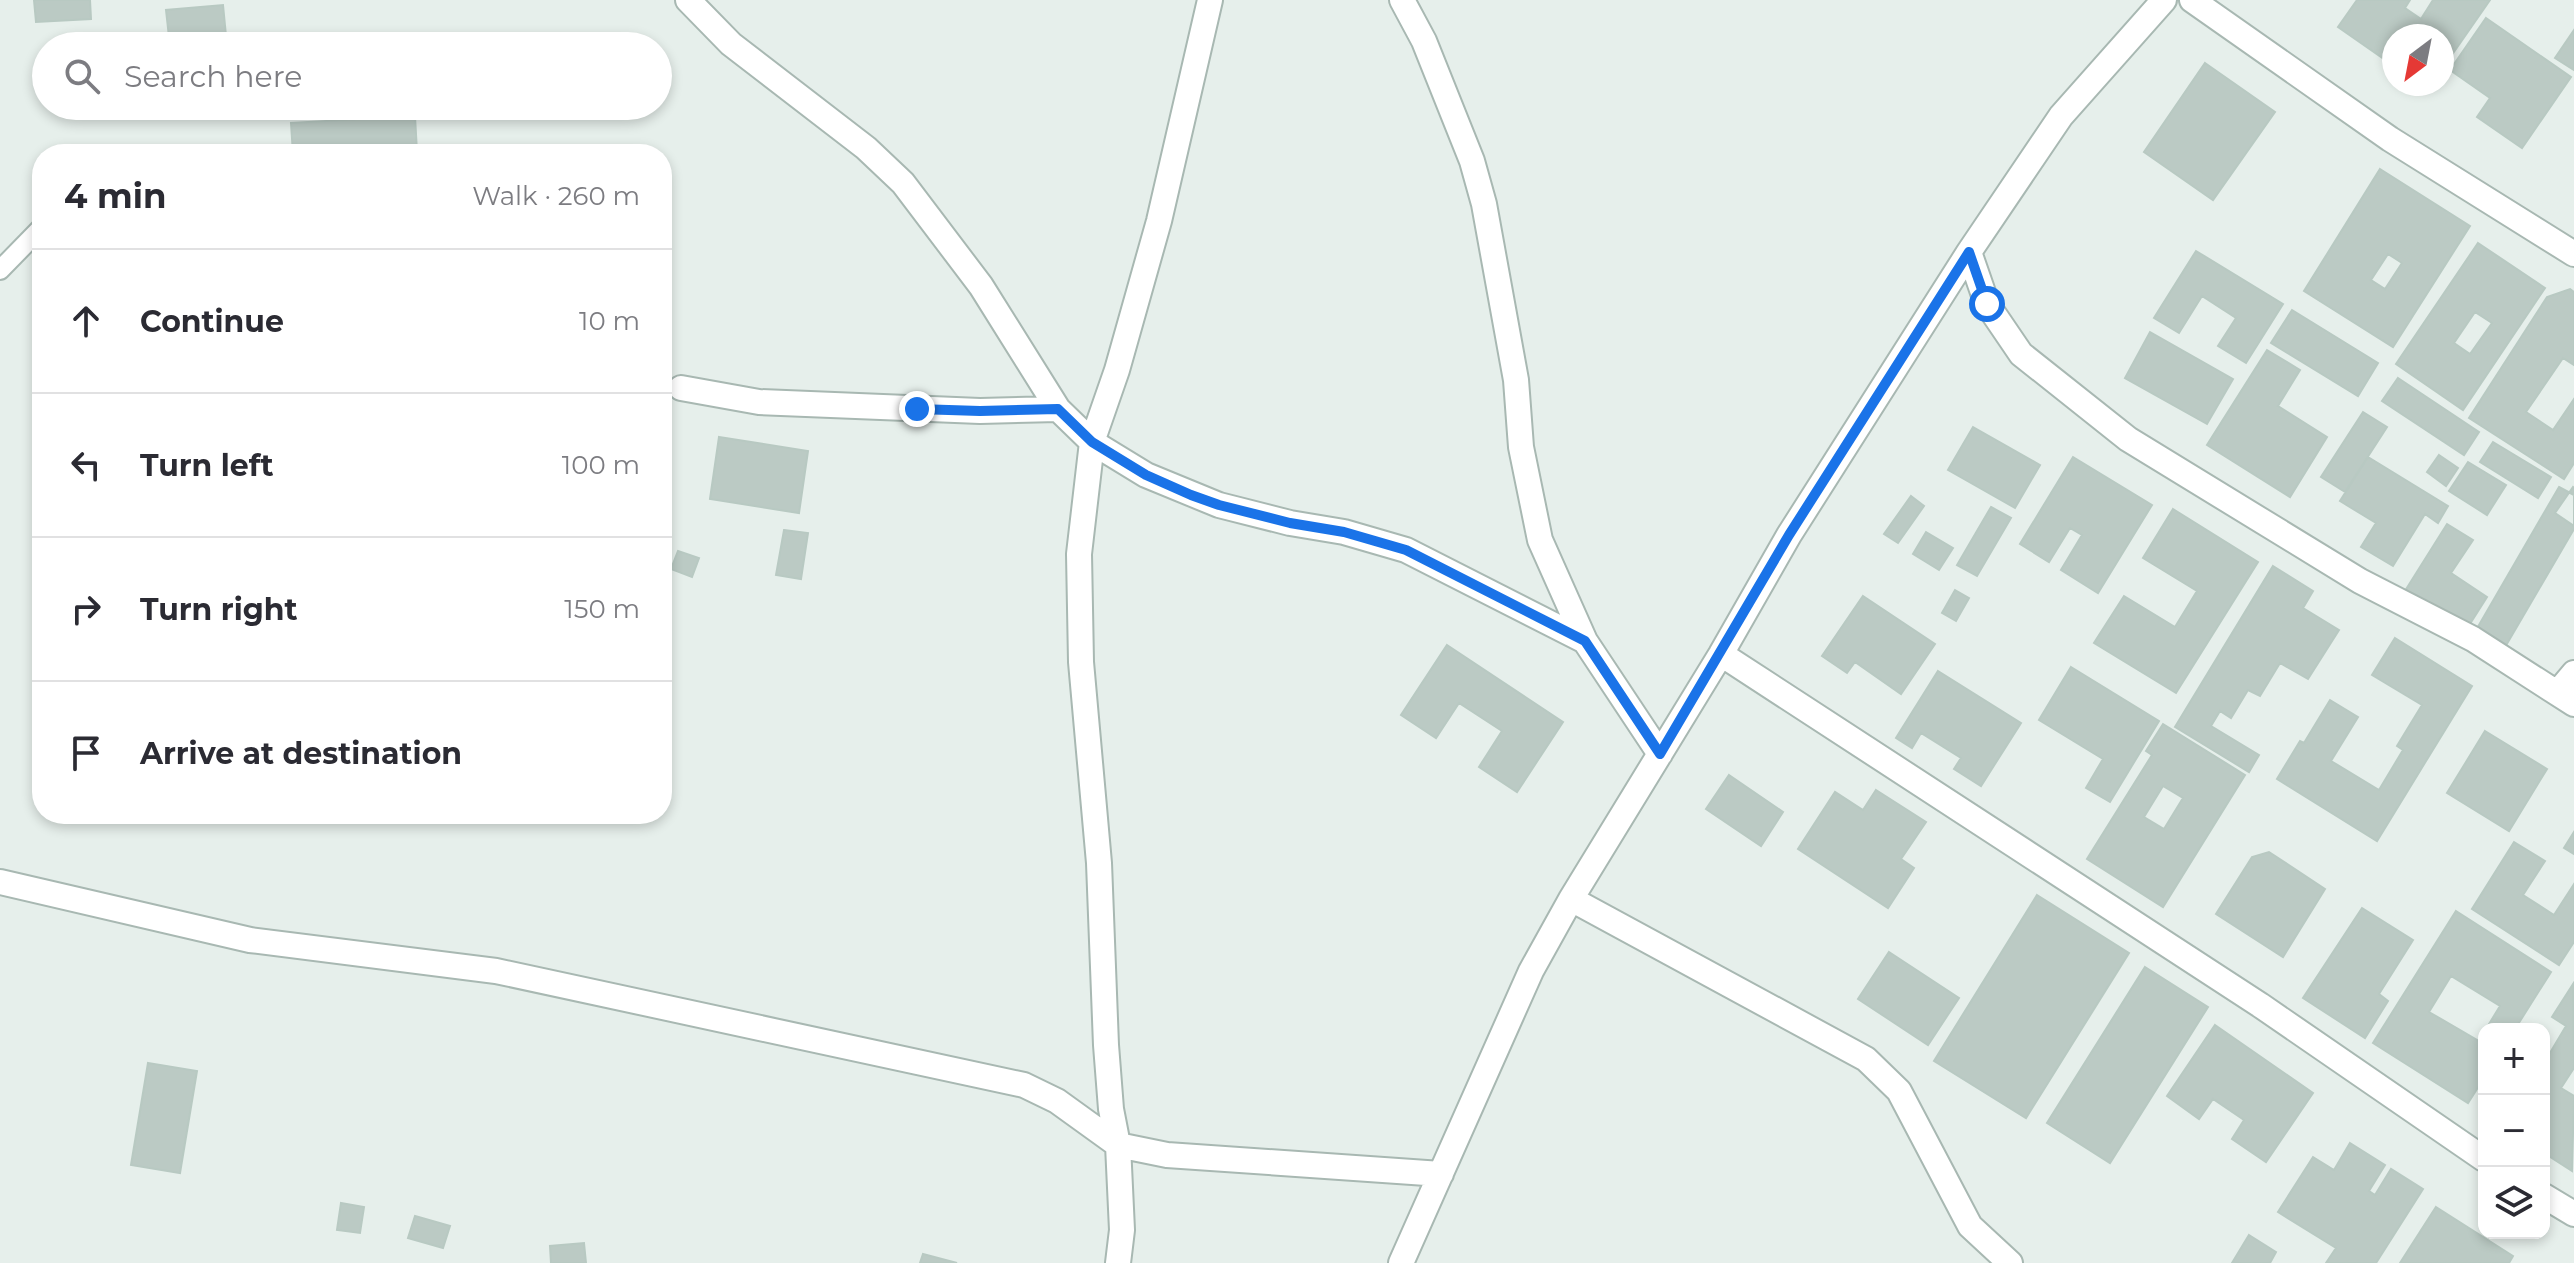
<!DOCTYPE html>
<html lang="en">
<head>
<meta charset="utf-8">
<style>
	:root { --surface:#fff; --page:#f2f2f3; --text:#2b2b33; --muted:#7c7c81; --line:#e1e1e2 }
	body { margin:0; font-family:Montserrat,sans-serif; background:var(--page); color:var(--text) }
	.controls { position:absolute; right:24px; bottom:24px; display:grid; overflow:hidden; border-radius:16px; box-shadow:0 4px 12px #0003 }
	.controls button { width:72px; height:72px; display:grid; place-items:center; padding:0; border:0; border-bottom:2px solid var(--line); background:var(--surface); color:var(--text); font:40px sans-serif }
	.compass { position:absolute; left:2382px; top:24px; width:72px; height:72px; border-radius:50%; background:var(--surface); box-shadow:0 4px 12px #0003; rotate:212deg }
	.stop { position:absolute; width:24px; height:24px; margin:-18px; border:6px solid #1a73e8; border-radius:50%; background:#fff }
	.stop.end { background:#1a73e8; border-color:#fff; box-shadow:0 2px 8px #0008 }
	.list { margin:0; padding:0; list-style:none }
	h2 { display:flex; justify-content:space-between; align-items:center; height:104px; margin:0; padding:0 32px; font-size:34px }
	h2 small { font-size:26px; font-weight:400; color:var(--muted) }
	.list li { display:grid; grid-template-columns:52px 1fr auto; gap:24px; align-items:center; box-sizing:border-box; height:144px; padding:0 32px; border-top:2px solid var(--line) }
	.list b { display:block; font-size:30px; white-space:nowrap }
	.list em { font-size:26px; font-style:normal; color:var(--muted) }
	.icon { flex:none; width:44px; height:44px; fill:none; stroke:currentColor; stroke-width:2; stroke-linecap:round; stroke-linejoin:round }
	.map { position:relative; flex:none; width:2574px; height:1263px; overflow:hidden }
	.search { position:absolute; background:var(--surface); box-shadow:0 4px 12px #0003; left:32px; top:32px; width:640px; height:88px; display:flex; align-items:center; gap:20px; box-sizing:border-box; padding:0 28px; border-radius:44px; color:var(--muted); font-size:30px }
	.panel { position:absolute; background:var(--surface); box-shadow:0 4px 12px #0003; left:32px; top:144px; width:640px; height:680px; border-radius:32px }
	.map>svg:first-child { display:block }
	.building { fill:#bbcac4; stroke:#b8c9c2; stroke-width:2; fill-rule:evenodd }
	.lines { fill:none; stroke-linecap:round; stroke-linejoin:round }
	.lane-casing { stroke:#a8b8b2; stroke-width:22 }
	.street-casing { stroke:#a8b8b2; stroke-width:28 }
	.lane { stroke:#fff; stroke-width:18 }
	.street { stroke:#fff; stroke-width:24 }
	.route { stroke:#1a73e8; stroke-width:10 }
</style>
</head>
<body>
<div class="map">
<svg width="2574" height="1263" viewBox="0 0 2574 1263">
	<rect width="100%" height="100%" fill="#e6efeb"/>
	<path class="building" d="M 34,0 L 90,0 L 91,19 L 36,22 Z
		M 2357,0 L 2410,0 L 2405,8 L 2421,19 L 2433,0 L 2490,0 L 2442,69 L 2442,36 L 2394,36 L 2394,66 L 2338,27 Z
		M 223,5 L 227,46 L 170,46 L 166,10 Z
		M 2486,18 L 2571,77 L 2522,148 L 2477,117 L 2490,98 L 2450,70 Z
		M 2574,30 L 2574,70 L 2555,58 Z
		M 2205,63 L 2275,112 L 2213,200 L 2144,152 Z
		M 415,116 L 417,152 L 293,154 L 291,123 Z
		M 2380,169 L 2470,226 L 2393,347 L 2304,291 ZM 2388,254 L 2402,263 L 2385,289 L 2371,280 Z
		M 2478,243 L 2545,288 L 2463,410 L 2396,364 ZM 2475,312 L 2492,323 L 2470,354 L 2454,343 Z
		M 2196,251 L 2283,304 L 2246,363 L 2218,346 L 2236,318 L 2202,296 L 2179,333 L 2154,318 Z
		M 2570,289 L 2574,292 L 2574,365 L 2563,358 L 2526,412 L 2553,430 L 2574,399 L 2574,463 L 2564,479 L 2469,418 L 2547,297 Z
		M 2292,310 L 2378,363 L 2358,396 L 2271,343 Z
		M 2150,332 L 2233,379 L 2207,424 L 2125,378 Z
		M 2267,350 L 2300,370 L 2278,406 L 2327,437 L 2290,497 L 2207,445 Z
		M 2398,378 L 2479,432 L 2464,455 L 2382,401 Z
		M 2363,412 L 2387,427 L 2345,492 L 2321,477 Z
		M 1973,427 L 2040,465 L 2015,508 L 1948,470 Z
		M 719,437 L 808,451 L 799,513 L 710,499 Z
		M 2493,442 L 2551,477 L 2538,498 L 2480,462 Z
		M 2439,455 L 2458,468 L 2446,486 L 2427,472 Z
		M 2073,457 L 2152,505 L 2098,593 L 2061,570 L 2082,535 L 2070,528 L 2049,562 L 2020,544 Z
		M 2368,457 L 2448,506 L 2438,523 L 2425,514 L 2393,566 L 2361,547 L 2376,523 L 2340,501 Z
		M 2468,462 L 2506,485 L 2487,515 L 2449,491 Z
		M 2559,487 L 2574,495 L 2574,529 L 2504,649 L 2475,632 Z
		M 2573,487 L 2574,488 L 2574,526 L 2555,513 Z
		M 1911,496 L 1924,506 L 1898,543 L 1884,534 Z
		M 1991,507 L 2011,518 L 1977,576 L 1957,565 Z
		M 2173,509 L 2258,562 L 2176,693 L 2094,643 L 2124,596 L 2175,627 L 2197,591 L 2143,558 Z
		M 2447,524 L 2473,540 L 2451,573 L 2487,597 L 2466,630 L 2405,591 Z
		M 784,530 L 808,533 L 801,579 L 776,575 Z
		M 1926,532 L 1953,548 L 1939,570 L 1913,554 Z
		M 678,551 L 699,558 L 692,577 L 671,569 Z
		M 2273,566 L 2313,591 L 2303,608 L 2339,630 L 2308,679 L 2280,663 L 2260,696 L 2248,690 L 2231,718 L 2220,711 L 2211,726 L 2259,755 L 2249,772 L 2175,727 Z
		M 1955,590 L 1969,598 L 1956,621 L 1942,613 Z
		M 1863,596 L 1935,644 L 1901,694 L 1855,662 L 1847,673 L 1822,656 Z
		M 2395,638 L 2472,686 L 2377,841 L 2277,779 L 2300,741 L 2304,743 L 2330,700 L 2358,717 L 2331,761 L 2379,790 L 2403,750 L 2397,746 L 2422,705 L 2372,675 Z
		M 1447,645 L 1563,722 L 1517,792 L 1479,767 L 1502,731 L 1459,703 L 1436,738 L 1401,715 Z
		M 2071,667 L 2159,721 L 2110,802 L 2086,788 L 2103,759 L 2039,720 Z
		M 1938,671 L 2021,723 L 1981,786 L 1954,769 L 1961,758 L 1921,733 L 1912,748 L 1896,738 Z
		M 2163,724 L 2245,775 L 2163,907 L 2087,859 L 2152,755 L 2146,751 ZM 2163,786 L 2183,798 L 2164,829 L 2144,817 Z
		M 2485,731 L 2547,769 L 2509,831 L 2447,793 Z
		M 1729,775 L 1783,812 L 1761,846 L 1706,809 Z
		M 1876,790 L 1926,822 L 1901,859 L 1914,868 L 1888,908 L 1798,849 L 1835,792 L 1863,810 Z
		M 2574,832 L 2574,854 L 2564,848 Z
		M 2514,842 L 2545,861 L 2523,895 L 2554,915 L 2574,884 L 2574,942 L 2559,965 L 2472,909 Z
		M 2269,852 L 2325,889 L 2283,957 L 2216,914 L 2252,857 Z
		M 2037,895 L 2129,953 L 2026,1118 L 1934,1061 Z
		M 2362,908 L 2413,940 L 2379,994 L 2388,1001 L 2365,1038 L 2303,998 Z
		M 2456,911 L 2551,972 L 2515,1029 L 2486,1029 L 2500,1006 L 2451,976 L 2429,1012 L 2479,1041 L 2484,1033 L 2484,1078 L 2468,1103 L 2373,1043 Z
		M 1889,952 L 1959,998 L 1928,1045 L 1858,999 Z
		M 2145,967 L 2208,1007 L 2110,1163 L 2047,1123 Z
		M 2573,984 L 2574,1068 L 2561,1088 L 2574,1096 L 2572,1171 L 2544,1153 L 2544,1063 L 2566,1026 L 2552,1017 Z
		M 2215,1025 L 2313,1093 L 2266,1162 L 2232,1139 L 2244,1120 L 2213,1099 L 2199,1119 L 2167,1096 Z
		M 148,1063 L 197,1071 L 180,1173 L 131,1165 Z
		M 2350,1143 L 2385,1165 L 2369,1191 L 2375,1195 L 2391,1169 L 2423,1189 L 2376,1263 L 2326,1263 L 2336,1248 L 2278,1212 L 2313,1157 L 2334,1170 Z
		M 341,1203 L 364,1207 L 360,1233 L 337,1230 Z
		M 2436,1207 L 2513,1256 L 2509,1263 L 2400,1263 Z
		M 415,1216 L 450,1226 L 443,1248 L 408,1238 Z
		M 2249,1235 L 2276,1252 L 2270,1263 L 2232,1263 Z
		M 584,1243 L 586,1263 L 551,1263 L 550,1246 Z
		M 923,1254 L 957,1263 L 920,1263 Z"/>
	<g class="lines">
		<defs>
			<path id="lane" d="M 0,270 L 42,227"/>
			<path id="street" d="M 688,0 L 731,44 L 866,148 L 903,183 L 981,286 L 1058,409 L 1092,442 L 1146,475 L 1219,505 L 1290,523 L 1344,532 L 1406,550 L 1585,641
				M 1402,0 L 1424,41 L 1472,161 L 1484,204 L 1516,380 L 1521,447 L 1540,540 L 1585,641 L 1660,754
				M 2192,0 L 2390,139 L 2574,254
				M 1969,252 L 1987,304 L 2021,354 L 2128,439 L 2360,581 L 2473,639 L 2574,704
				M 681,388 L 759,402 L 980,411 L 1058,409
				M 1721,654 L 2260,1005 L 2484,1159
				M 2558,692 L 2574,673
				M 0,882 L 250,940 L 496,971 L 1024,1085 L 1057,1101 L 1118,1145 L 1167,1155 L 1441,1174
				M 1571,899 L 1866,1059 L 1899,1091 L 1970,1226 L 2010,1263
				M 2544,1196 L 2574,1214
				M 1118,1263 L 1122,1230 L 1118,1145 L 1111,1109 L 1106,1045 L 1099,863 L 1081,662 L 1079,554 L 1092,442 L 1117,370 L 1159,221 L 1210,0
				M 1401,1263 L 1531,971 L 1571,899 L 1721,654 L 1789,535 L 1969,252 L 2061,116 L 2164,0"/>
		</defs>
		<use href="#lane" class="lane-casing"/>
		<use href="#street" class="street-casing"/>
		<use href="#lane" class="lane"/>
		<use href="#street" class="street"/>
	</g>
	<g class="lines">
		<path class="route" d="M 917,409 L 980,411 L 1058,409 L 1092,442 L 1146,475 L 1191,495 L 1219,505 L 1290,523 L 1344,532 L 1406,550 L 1585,641 L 1660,754 L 1789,535 L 1969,252 L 1987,304"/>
	</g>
</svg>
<div class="controls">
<button>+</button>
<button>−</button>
<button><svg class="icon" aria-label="layers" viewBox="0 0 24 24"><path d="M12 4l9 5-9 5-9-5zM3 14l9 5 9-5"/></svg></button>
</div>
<svg class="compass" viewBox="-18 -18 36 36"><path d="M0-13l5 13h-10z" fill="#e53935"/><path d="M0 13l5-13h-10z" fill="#7c7c81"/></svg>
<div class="stop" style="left:1987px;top:304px"></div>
<div class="stop end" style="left:917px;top:409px"></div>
<div class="search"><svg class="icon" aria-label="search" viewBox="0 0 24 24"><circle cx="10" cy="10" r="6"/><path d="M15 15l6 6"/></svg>Search here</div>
<section class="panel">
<h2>4 min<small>Walk · 260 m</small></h2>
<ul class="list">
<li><svg class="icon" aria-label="ahead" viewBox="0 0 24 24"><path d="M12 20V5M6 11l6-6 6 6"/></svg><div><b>Continue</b></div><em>10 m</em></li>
<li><svg class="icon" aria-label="left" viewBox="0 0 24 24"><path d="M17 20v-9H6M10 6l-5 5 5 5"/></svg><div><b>Turn left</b></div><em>100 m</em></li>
<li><svg class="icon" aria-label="right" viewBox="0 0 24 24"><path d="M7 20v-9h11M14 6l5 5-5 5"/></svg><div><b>Turn right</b></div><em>150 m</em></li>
<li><svg class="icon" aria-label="arrive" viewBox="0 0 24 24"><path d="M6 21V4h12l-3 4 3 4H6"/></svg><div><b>Arrive at destination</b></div></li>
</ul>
</section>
</div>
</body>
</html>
